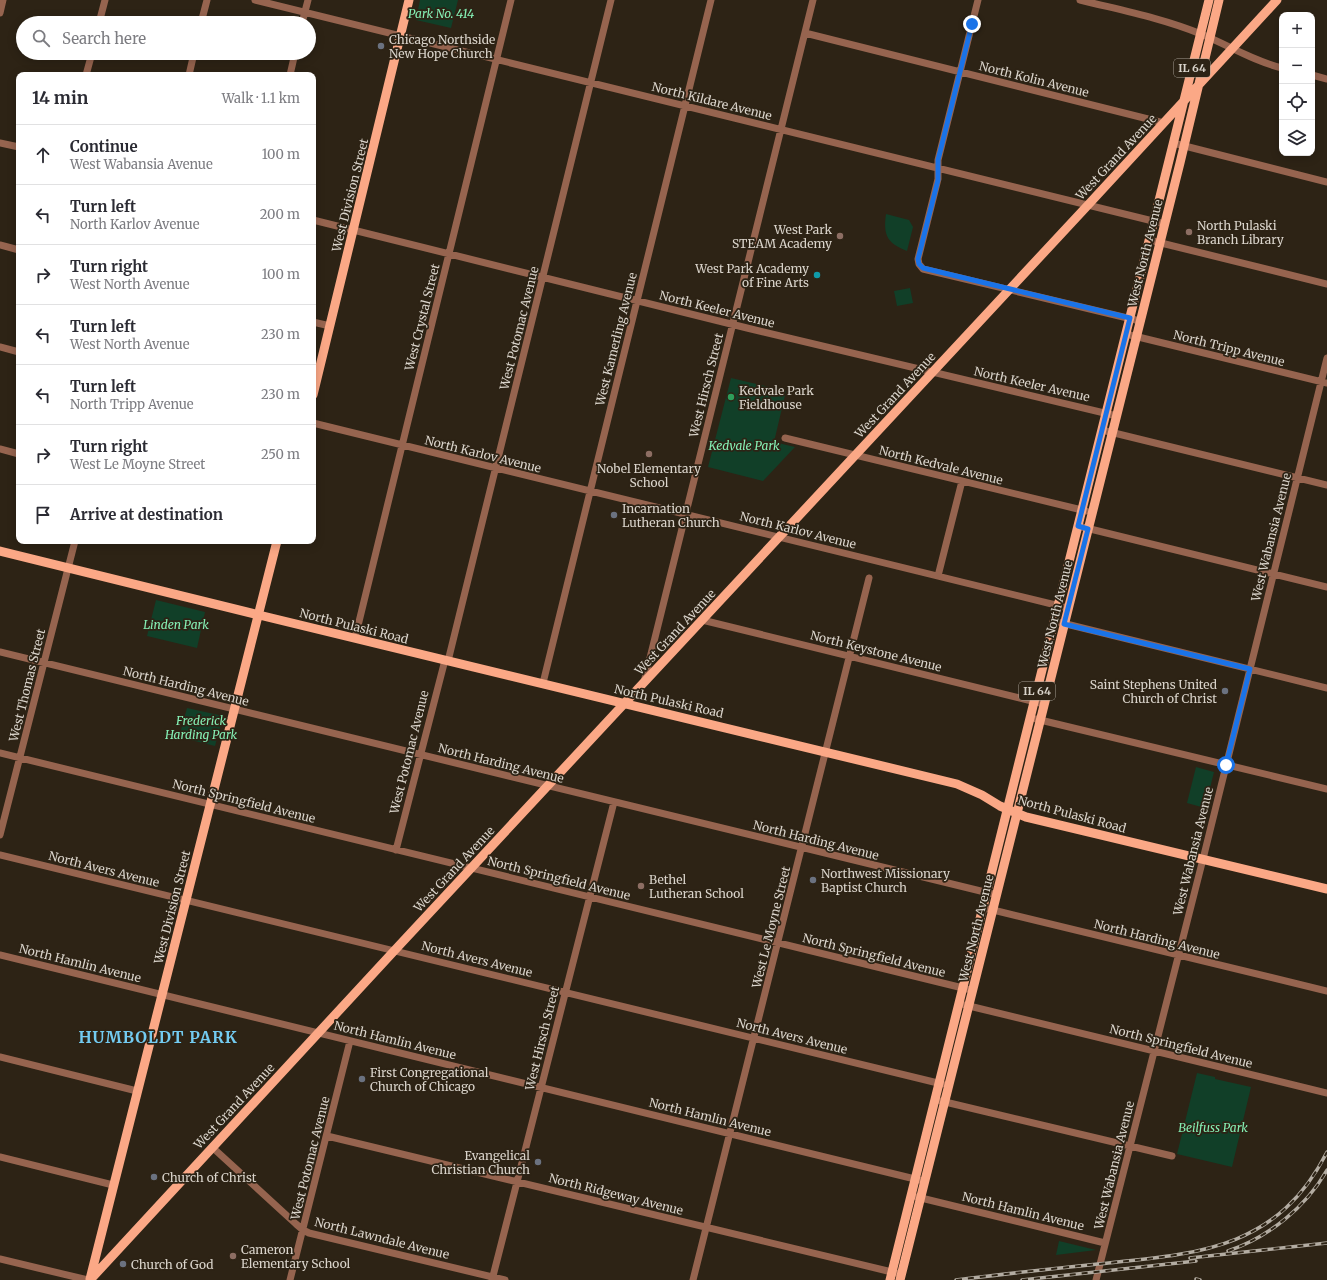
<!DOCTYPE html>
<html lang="en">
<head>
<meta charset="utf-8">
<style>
	:root { --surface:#fff; --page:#f7f7f7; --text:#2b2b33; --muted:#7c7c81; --line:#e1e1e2 }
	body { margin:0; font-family:Merriweather,serif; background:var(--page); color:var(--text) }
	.controls { position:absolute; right:12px; top:12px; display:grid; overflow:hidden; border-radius:8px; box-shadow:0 2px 10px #0003 }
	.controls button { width:36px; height:36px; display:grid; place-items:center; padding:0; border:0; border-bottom:1px solid var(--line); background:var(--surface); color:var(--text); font:20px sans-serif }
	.stop { position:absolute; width:12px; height:12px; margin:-9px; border:3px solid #1a73e8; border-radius:50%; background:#fff }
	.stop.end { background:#1a73e8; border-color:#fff; box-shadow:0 1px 4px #0008 }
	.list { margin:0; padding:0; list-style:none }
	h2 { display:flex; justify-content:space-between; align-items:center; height:52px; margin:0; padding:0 16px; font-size:17px }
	h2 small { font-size:13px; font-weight:400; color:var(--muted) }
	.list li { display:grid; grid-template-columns:26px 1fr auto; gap:12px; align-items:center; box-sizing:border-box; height:60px; padding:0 16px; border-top:1px solid var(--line) }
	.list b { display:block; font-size:15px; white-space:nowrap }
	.list p { margin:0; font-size:13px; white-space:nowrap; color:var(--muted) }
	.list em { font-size:13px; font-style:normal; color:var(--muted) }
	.icon { flex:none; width:22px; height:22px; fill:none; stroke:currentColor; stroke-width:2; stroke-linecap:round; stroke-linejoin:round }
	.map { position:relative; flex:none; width:1327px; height:1280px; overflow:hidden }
	.search { position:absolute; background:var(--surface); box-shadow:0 2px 10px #0003; left:16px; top:16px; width:300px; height:44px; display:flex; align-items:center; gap:10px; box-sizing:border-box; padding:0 14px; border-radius:22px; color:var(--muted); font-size:15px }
	.panel { position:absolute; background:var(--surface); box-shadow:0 2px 10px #0003; left:16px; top:72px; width:300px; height:472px; border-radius:8px }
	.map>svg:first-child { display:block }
	.green { fill:#113f28 }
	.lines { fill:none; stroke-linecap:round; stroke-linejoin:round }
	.minor { stroke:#96644f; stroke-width:7 }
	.major { stroke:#fba886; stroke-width:9 }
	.rail-casing { stroke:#b3aca2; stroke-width:3.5 }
	.rail { stroke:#2d2315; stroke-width:2; stroke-dasharray:6; stroke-linecap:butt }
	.route { stroke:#1a73e8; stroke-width:5 }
	.worship-dot { fill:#6b7280; stroke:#2d2315; stroke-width:1.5 }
	.education-dot { fill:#8d6e63; stroke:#2d2315; stroke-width:1.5 }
	.culture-dot { fill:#0f9aa8; stroke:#2d2315; stroke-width:1.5 }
	.leisure-dot { fill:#2e9e5b; stroke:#2d2315; stroke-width:1.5 }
	.labels { text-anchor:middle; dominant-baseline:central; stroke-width:3.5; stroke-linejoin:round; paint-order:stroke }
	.shield { fill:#2d2315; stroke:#a69f94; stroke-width:1 }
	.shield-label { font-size:11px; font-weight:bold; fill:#dad4cb }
	.park-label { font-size:12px; font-style:italic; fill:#85f0b5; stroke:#2d2315 }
	.poi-label { font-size:12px; fill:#dad4cb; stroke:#2d2315; text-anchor:start }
	.street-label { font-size:12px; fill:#dad4cb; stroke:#2d2315 }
	.district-label { font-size:16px; font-weight:bold; letter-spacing:1px; fill:#73cbf1; stroke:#2d2315 }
</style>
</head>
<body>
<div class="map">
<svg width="1327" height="1280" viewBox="0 0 1327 1280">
	<rect width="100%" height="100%" fill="#2d2315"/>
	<path class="green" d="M 420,0 L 458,0 L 451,28 L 416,20 Z
		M 886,214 L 909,220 L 913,227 L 907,251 C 887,243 883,235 886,214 Z
		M 910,288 L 913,303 L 897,306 L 894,291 Z
		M 731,378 L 786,391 L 774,442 L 795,447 L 763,481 L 708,467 Z
		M 156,600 L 205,612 L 197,648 L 147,636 Z
		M 187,708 L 223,716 L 215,746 L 179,737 Z
		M 1196,767 L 1214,772 L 1205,808 L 1187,803 Z
		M 1197,1073 L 1215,1077 L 1215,1079 L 1251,1087 L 1232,1167 L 1177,1154 Z
		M 1059,1241 L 1096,1250 L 1056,1255 Z"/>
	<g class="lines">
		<path class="minor" d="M 255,0 L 1165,224
			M 978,0 L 938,160 L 938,179 L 918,259 L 919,264 L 923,269 L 1140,321
			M 1080,0 C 1120,10 1162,18 1201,34 C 1228,45 1253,61 1282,68
			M 0,13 L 3,0
			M 99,23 L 105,0
			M 201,23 L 207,0
			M 302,23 L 308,0
			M 805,33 L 1164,123
			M 86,75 L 92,53
			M 189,75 L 194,53
			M 290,75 L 295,53
			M 1312,75 L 1327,79
			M 0,143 L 19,147
			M 1173,143 L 1327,182
			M 313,220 L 747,328 L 1117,416
			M 1149,240 L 1327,284
			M 0,245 L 19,250
			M 313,322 L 330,326
			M 1126,334 L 1327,383
			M 0,347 L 19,352
			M 313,423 L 1068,608
			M 1102,430 L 1327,485
			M 785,438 L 1086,511
			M 0,449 L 19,454
			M 1078,526 L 1327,587
			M 938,576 L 962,481
			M 702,620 L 1044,704
			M 1054,621 L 1327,688
			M 355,638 L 511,0
			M 0,652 L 997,895
			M 448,661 L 611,0
			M 644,682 L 813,0
			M 543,683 L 711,0
			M 1036,719 L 1327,789
			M 0,753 L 967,989
			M 0,835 L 75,541
			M 396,850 L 445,660
			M 0,855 L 942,1084
			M 989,909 L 1327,991
			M 0,955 L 919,1180
			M 965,1005 L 1327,1093
			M 0,1057 L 137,1091
			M 941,1101 L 1172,1156
			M 327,1136 L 896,1273
			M 212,1147 L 296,1224 L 303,1230 L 309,1233 L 505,1280
			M 0,1157 L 113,1185
			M 917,1197 L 1105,1243
			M 0,1259 L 88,1280
			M 290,1280 L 350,1041
			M 492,1280 L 614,802
			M 693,1280 L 869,578
			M 1096,1280 L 1203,859 L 1327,358"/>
		<path class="major" d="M 313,395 L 409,0
			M 0,551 L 259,615 L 957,784 L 982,795 L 1000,806 L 1026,817 L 1327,889
			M 90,1279 L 277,541
			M 90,1280 L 394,951 L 1088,205 L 1277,0
			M 890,1280 L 1209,0
			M 900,1280 L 1180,163 L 1219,0"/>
		<defs>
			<path id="rail" d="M 1228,1251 C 1269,1237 1306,1207 1327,1170
				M 1190,1258 L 1327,1243
				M 1196,1279 L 1200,1280
				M 956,1280 C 1003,1274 1050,1269 1098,1264 C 1195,1254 1277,1251 1327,1152
				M 1022,1280 L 1196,1261"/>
		</defs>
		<use href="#rail" class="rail-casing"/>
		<use href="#rail" class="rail"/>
	</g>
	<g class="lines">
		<path class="route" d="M 972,24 L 938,160 L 938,180 L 918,259 L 919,264 L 923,268 L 1130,318 L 1078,526 L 1088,529 L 1064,624 L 1250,669 L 1226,765"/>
	</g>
	<g class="worship-dot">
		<circle cx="381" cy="46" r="4"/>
		<circle cx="614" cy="515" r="4"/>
		<circle cx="1225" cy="691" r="4"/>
		<circle cx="813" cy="880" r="4"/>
		<circle cx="362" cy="1079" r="4"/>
		<circle cx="538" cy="1162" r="4"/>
		<circle cx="154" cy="1177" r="4"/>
		<circle cx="123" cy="1264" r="4"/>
	</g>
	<g class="education-dot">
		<circle cx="1189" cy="232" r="4"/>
		<circle cx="840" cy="236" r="4"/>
		<circle cx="649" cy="454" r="4"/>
		<circle cx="641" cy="886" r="4"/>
		<circle cx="233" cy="1256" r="4"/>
	</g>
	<circle class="culture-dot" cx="817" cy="275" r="4"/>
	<circle class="leisure-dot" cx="731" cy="397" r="4"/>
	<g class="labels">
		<g class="shield">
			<rect x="1174" y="59" width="36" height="18" rx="3"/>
			<rect x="1019" y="682" width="36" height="18" rx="3"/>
		</g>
		<g class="shield-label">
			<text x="1192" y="68">IL 64</text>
			<text x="1037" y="691">IL 64</text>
		</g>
		<g class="park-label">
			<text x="441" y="13">Park No. 414</text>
			<text x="744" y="445">Kedvale Park</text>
			<text x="176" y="624">Linden Park</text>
			<text x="201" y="720">Frederick<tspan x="201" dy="14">Harding Park</tspan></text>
			<text x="1213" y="1127">Beilfuss Park</text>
		</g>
		<g class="poi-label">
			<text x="389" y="39">Chicago Northside<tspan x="389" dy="14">New Hope Church</tspan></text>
			<text x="1197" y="225">North Pulaski<tspan x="1197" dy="14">Branch Library</tspan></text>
			<text x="832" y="229" text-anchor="end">West Park<tspan x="832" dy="14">STEAM Academy</tspan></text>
			<text x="809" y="268" text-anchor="end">West Park Academy<tspan x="809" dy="14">of Fine Arts</tspan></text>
			<text x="739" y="390">Kedvale Park<tspan x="739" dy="14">Fieldhouse</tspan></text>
			<text x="649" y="468" text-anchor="middle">Nobel Elementary<tspan x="649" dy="14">School</tspan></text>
			<text x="622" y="508">Incarnation<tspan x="622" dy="14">Lutheran Church</tspan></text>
			<text x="1217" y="684" text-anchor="end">Saint Stephens United<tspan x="1217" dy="14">Church of Christ</tspan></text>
			<text x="821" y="873">Northwest Missionary<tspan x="821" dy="14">Baptist Church</tspan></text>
			<text x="649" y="879">Bethel<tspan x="649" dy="14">Lutheran School</tspan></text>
			<text x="370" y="1072">First Congregational<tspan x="370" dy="14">Church of Chicago</tspan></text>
			<text x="530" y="1155" text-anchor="end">Evangelical<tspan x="530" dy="14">Christian Church</tspan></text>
			<text x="162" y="1177">Church of Christ</text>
			<text x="241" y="1249">Cameron<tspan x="241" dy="14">Elementary School</tspan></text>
			<text x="131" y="1264">Church of God</text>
		</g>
		<g class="street-label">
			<text transform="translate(1034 79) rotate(14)">North Kolin Avenue</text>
			<text transform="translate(712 101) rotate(14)">North Kildare Avenue</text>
			<text transform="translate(1116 157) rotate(-47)">West Grand Avenue</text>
			<text transform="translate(350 195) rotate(-76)">West Division Street</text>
			<text transform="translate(1145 253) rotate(-76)">West North Avenue</text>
			<text transform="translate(717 309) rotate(14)">North Keeler Avenue</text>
			<text transform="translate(422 317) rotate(-76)">West Crystal Street</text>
			<text transform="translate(519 328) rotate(-76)">West Potomac Avenue</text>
			<text transform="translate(616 339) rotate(-76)">West Kamerling Avenue</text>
			<text transform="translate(1229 348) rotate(14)">North Tripp Avenue</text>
			<text transform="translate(1032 384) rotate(13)">North Keeler Avenue</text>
			<text transform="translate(706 385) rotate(-76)">West Hirsch Street</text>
			<text transform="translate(895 395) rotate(-47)">West Grand Avenue</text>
			<text transform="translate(483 454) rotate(14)">North Karlov Avenue</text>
			<text transform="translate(941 465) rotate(14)">North Kedvale Avenue</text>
			<text transform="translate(798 530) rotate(14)">North Karlov Avenue</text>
			<text transform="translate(1271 537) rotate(-76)">West Wabansia Avenue</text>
			<text transform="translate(1055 614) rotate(-76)">West North Avenue</text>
			<text transform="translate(354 626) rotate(14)">North Pulaski Road</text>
			<text transform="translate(675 632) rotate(-47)">West Grand Avenue</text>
			<text transform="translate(876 651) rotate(14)">North Keystone Avenue</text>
			<text transform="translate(27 685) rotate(-76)">West Thomas Street</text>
			<text transform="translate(186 686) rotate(14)">North Harding Avenue</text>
			<text transform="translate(669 701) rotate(13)">North Pulaski Road</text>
			<text transform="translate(409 752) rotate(-76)">West Potomac Avenue</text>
			<text transform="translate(501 763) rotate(14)">North Harding Avenue</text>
			<text transform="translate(244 801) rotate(14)">North Springfield Avenue</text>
			<text transform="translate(1072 814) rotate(15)">North Pulaski Road</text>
			<text transform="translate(816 840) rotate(14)">North Harding Avenue</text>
			<text transform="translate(1193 851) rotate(-76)">West Wabansia Avenue</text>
			<text transform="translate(104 869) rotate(14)">North Avers Avenue</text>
			<text transform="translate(454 869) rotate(-47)">West Grand Avenue</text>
			<text transform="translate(559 878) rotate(14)">North Springfield Avenue</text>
			<text transform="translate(172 907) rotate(-76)">West Division Street</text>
			<text transform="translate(771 927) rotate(-76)">West Le Moyne Street</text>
			<text transform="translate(976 928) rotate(-76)">West North Avenue</text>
			<text transform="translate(1157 939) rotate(14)">North Harding Avenue</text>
			<text transform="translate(874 955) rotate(14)">North Springfield Avenue</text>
			<text transform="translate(477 959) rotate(14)">North Avers Avenue</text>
			<text transform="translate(80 963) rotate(14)">North Hamlin Avenue</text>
			<text transform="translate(792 1036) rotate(14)">North Avers Avenue</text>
			<text transform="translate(542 1038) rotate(-76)">West Hirsch Street</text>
			<text transform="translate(395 1040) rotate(14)">North Hamlin Avenue</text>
			<text transform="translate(1181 1046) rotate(14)">North Springfield Avenue</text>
			<text transform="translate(234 1106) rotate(-47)">West Grand Avenue</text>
			<text transform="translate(710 1117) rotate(14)">North Hamlin Avenue</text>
			<text transform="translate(310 1158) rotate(-76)">West Potomac Avenue</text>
			<text transform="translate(1114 1165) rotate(-76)">West Wabansia Avenue</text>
			<text transform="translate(616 1194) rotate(14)">North Ridgeway Avenue</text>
			<text transform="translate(1023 1211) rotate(14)">North Hamlin Avenue</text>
			<text transform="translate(382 1238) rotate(14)">North Lawndale Avenue</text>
		</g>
		<g class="district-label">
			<text x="158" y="1037">HUMBOLDT PARK</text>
		</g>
	</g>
</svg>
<div class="controls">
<button>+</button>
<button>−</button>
<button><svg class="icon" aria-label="locate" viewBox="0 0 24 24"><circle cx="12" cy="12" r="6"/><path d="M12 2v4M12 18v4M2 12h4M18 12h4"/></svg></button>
<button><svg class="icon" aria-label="layers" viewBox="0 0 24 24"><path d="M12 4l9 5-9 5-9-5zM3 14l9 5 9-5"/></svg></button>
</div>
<div class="stop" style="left:1226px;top:765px"></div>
<div class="stop end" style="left:972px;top:24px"></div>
<div class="search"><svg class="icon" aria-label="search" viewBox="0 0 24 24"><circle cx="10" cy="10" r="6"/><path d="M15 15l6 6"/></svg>Search here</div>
<section class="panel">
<h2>14 min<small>Walk · 1.1 km</small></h2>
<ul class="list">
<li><svg class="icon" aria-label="ahead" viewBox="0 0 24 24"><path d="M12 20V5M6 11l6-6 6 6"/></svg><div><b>Continue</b><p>West Wabansia Avenue</p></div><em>100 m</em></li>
<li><svg class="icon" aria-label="left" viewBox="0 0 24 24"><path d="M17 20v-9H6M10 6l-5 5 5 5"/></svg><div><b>Turn left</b><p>North Karlov Avenue</p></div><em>200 m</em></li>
<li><svg class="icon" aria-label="right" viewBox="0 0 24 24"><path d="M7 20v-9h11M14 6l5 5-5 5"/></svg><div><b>Turn right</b><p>West North Avenue</p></div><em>100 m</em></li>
<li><svg class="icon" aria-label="left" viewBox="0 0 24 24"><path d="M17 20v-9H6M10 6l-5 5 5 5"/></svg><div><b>Turn left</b><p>West North Avenue</p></div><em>230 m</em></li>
<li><svg class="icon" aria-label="left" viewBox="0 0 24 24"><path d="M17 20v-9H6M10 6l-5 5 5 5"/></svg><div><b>Turn left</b><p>North Tripp Avenue</p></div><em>230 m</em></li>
<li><svg class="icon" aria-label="right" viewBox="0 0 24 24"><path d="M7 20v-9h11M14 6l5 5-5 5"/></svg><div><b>Turn right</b><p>West Le Moyne Street</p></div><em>250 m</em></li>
<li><svg class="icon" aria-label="arrive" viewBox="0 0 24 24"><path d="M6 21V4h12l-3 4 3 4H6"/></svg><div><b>Arrive at destination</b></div></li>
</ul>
</section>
</div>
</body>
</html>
